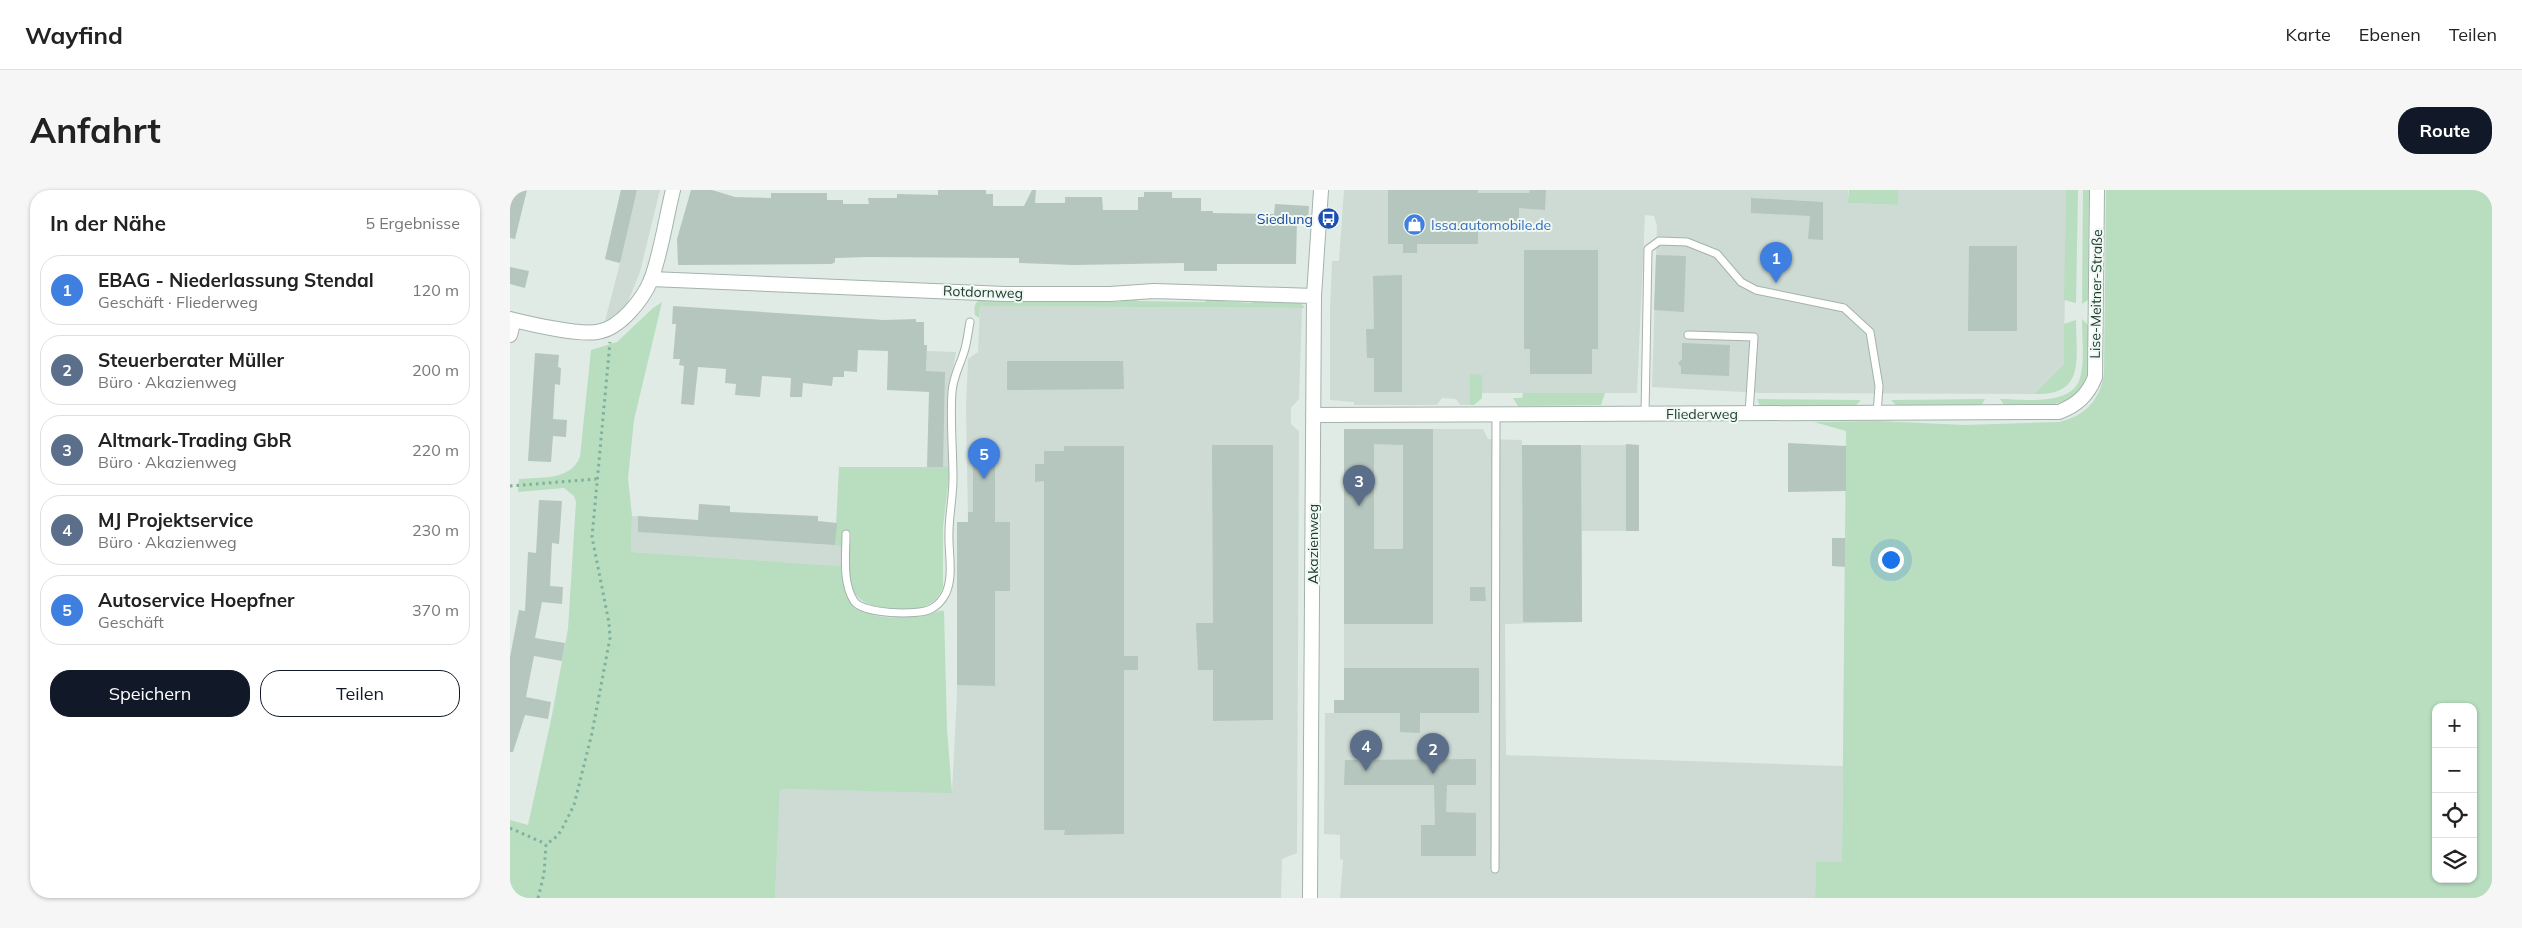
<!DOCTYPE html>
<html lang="de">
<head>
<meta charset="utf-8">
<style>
	:root { --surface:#fff; --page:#f6f6f6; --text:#222; --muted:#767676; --line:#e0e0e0; --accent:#111827 }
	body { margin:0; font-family:Mulish,sans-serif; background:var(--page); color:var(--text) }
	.controls { position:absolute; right:15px; bottom:15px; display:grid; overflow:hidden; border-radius:10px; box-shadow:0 1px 4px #0004 }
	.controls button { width:45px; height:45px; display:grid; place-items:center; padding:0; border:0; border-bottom:1px solid var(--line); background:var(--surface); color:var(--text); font:25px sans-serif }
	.you { position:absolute; left:1380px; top:369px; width:18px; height:18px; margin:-12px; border:4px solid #fff; border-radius:50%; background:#1a73e8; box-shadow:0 0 0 8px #1a73e833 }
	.badge { display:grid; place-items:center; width:32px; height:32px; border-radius:50%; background:var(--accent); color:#fff; font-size:16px; font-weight:700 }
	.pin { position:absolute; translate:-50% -41px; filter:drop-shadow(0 1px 2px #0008) }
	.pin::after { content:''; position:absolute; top:26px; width:18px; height:15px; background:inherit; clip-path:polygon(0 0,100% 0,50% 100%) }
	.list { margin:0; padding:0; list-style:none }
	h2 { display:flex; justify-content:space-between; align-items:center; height:65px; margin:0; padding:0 20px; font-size:21px }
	h2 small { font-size:16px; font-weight:400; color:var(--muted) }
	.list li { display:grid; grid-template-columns:32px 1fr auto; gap:15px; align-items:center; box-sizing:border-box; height:70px; margin:0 10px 10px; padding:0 10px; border:1px solid var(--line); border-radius:20px }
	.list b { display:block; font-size:19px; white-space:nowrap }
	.list p { margin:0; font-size:16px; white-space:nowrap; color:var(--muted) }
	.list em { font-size:16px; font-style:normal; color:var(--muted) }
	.actions { display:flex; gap:10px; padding:15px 20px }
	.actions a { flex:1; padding:11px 0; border:1px solid var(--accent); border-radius:20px; text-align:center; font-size:18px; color:var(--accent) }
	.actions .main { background:var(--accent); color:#fff }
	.icon { flex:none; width:28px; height:28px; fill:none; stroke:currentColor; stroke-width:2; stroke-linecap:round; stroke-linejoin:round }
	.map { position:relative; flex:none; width:1982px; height:708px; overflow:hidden; border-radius:20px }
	header { display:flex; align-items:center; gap:30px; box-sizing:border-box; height:70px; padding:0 25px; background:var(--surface); border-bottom:1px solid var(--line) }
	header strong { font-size:24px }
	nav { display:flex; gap:28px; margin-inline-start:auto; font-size:18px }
	.intro { display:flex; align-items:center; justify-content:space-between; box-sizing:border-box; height:120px; padding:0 30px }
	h1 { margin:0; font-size:35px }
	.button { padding:12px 22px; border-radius:20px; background:var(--accent); color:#fff; font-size:18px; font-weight:700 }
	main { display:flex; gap:30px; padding:0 30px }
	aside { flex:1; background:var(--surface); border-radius:20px; box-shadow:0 1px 4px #0004 }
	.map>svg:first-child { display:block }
	.built { fill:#cedbd4 }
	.green { fill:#b8ddbf; fill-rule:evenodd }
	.building { fill:#b5c6be; fill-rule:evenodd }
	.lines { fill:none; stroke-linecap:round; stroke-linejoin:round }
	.lane-casing { stroke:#a3b3ac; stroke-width:9 }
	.street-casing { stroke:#a3b3ac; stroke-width:16 }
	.path { stroke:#7fb09d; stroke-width:3; stroke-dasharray:2.5 4; stroke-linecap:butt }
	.lane { stroke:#fff; stroke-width:7 }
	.street { stroke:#fff; stroke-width:14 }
	.labels { text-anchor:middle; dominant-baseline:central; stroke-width:4; stroke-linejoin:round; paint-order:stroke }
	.transit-label { font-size:14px; fill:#164399; stroke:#f0f8f3; text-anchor:end }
	.shop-label { font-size:14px; fill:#366cbe; stroke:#f0f8f3; text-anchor:start }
	.street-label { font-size:14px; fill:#203c32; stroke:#f0f8f3 }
</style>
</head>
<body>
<header>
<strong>Wayfind</strong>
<nav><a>Karte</a><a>Ebenen</a><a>Teilen</a></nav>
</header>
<div class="intro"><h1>Anfahrt</h1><a class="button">Route</a></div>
<main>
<aside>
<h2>In der Nähe<small>5 Ergebnisse</small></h2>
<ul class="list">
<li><span class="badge" style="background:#3f7fe0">1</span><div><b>EBAG - Niederlassung Stendal</b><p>Geschäft · Fliederweg</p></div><em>120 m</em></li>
<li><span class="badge" style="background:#5c6f8a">2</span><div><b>Steuerberater Müller</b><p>Büro · Akazienweg</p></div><em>200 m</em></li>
<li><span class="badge" style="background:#5c6f8a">3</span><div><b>Altmark-Trading GbR</b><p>Büro · Akazienweg</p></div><em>220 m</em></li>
<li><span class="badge" style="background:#5c6f8a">4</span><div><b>MJ Projektservice</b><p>Büro · Akazienweg</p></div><em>230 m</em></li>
<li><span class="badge" style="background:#3f7fe0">5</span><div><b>Autoservice Hoepfner</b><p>Geschäft</p></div><em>370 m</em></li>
</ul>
<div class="actions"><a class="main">Speichern</a><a>Teilen</a></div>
</aside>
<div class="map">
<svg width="1982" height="708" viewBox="0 0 1982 708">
	<rect width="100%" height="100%" fill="#e0ebe5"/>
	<path class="built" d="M 111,0 L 150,0 L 130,82 L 122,102 L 117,113 L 103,127 L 95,131 L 110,73 L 95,69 Z
		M 834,0 L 1338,0 L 1339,13 L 1388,15 L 1388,0 L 1556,0 L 1554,174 L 1524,204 L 1251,203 L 1142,197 L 1147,36 L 1144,26 L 1135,25 L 1127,203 L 972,203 L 972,185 L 960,185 L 960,215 L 950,215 L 946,209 L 932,208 L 927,215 L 844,215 L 844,212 L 820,210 L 820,118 L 822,71 L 829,71 Z
		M 470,116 L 792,118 L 789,209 L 781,218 L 781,234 L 789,241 L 787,663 L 772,669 L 771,708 L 265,708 L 270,599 L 442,602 L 447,504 L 447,332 L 458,332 L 456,216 L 458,169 L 468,162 Z
		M 417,161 L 446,162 L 440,196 L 440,277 L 418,277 L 420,182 L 416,181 Z
		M 834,239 L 973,239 L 978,249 L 1012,250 L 1012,255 L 1129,255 L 1129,341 L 1072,341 L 1072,432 L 995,434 L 996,565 L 1333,576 L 1332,673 L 1306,673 L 1305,708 L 830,708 L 833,670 L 830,669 L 830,645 L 814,644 L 815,523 L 824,523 L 824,510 L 834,510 Z
		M 122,326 L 333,339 L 331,376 L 121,362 Z"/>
	<path class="green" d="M 1339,0 L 1388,0 L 1388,15 L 1338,13 Z
		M 1556,0 L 1568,0 L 1566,113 L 1554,110 Z
		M 1573,0 L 1579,0 L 1578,110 L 1572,114 Z
		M 1596,0 L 1982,0 L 1982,708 L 1305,708 L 1306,672 L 1332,672 L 1336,241 L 1304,232 L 1368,231 L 1455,235 L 1549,232 C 1575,226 1590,210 1594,184 ZM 1926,517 L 1963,517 L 1963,689 L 1926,689 Z
		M 614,107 L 623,107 L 628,111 L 695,112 L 699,107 L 713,111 L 741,113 L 747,107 L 790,112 L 795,118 L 470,116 L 469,128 L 465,125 C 464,118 464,113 470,110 L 610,112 Z
		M 152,112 L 124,230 L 118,288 L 122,326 L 121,362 L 331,376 C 334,431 374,432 419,424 C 425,423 428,420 434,421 L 437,539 L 442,603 L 270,599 L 265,708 L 4,708 L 0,707 L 0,630 L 18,635 L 41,530 L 58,439 L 66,312 L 64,306 L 54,298 L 8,302 L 9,289 C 31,287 60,291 70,267 L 81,160 L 107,152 L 143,118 Z
		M 1572,129 L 1578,135 C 1578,150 1581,170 1577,185 C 1569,222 1522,216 1494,215 L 1490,209 C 1512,209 1562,217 1570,188 C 1575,170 1572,148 1572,129 Z
		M 1566,130 C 1566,169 1576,206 1524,204 L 1554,174 L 1554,134 Z
		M 960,184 L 972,185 L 972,208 L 964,215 L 960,215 Z
		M 1013,203 L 1095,203 L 1091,215 L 1008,216 L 1003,208 L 1012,208 Z
		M 1247,209 L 1351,210 L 1345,216 L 1250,216 Z
		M 1475,209 L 1471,216 L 1387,216 L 1381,210 Z
		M 329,277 L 440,277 L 433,337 L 433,397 C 430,405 425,413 415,416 C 397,422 358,421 346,405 C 335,389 340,361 341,343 L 335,343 L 331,356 L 325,355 Z"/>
	<path class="building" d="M 0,0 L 17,0 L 5,49 L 0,48 Z
		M 111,0 L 127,0 L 110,73 L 95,69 Z
		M 181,0 L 202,0 L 225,7 L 261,8 L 261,3 L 317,3 L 317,10 L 333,10 L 333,14 L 359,14 L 358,8 L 387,8 L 387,4 L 428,5 L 428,0 L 476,0 L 476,4 L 483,4 L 483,16 L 514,16 L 522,0 L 526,0 L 525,13 L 555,13 L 555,7 L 592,7 L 593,20 L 628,20 L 628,7 L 634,7 L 634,2 L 662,2 L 662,8 L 691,8 L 691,21 L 703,21 L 703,23 L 764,24 L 765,14 L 799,16 L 798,31 L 787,30 L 786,74 L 707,74 L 707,81 L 674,81 L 674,73 L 564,75 L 509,73 L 509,68 L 358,67 L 325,68 L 325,72 L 322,74 L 168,75 L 167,49 Z
		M 878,0 L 968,0 L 968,3 L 1019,3 L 1020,0 L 1036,0 L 1035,20 L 1009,18 L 1009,31 L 968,31 L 968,54 L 907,54 L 907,63 L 893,63 L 893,54 L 878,54 Z
		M 1241,8 L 1313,12 L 1313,50 L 1298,49 L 1300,26 L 1241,23 Z
		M 1459,56 L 1507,56 L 1507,141 L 1458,141 Z
		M 1014,60 L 1088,60 L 1088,159 L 1082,159 L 1082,184 L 1020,184 L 1020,159 L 1014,159 Z
		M 1146,65 L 1176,66 L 1174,122 L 1144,120 Z
		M 0,77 L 19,81 L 15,98 L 0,94 Z
		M 892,85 L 892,202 L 864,202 L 864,168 L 857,168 L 856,139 L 864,139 L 863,86 Z
		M 163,116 L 374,130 L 406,129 L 406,132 L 414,132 L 414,155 L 417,155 L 416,181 L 435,182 L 433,277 L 417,277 L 419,202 L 377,200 L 378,161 L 348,160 L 347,182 L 334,181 L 334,187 L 323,187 L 322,196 L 293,193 L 292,207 L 280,207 L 281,188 L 252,186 L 250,207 L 225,205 L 226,194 L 215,193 L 216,179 L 188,177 L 184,215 L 171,214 L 174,176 L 169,175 L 170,169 L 163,169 L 166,134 L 162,134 Z
		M 1172,153 L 1220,155 L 1219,186 L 1171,184 L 1171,177 L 1168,173 L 1172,169 Z
		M 25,163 L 49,165 L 48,177 L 51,178 L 50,195 L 45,194 L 43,229 L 57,230 L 56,247 L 43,246 L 41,272 L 18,271 Z
		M 497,171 L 613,171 L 614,199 L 497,200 Z
		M 834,239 L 923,239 L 923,434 L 834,434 ZM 864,254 L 893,255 L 893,359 L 864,359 Z
		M 1278,253 L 1336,256 L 1336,301 L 1278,302 Z
		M 1116,254 L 1129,255 L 1129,341 L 1116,341 Z
		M 702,255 L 763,255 L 763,530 L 703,531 L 703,480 L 688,480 L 686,433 L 703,433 Z
		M 1012,255 L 1071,255 L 1072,432 L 1013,432 Z
		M 463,256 L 485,256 L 485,332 L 500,332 L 500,401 L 485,401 L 485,496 L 447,495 L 447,332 L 458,332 L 458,322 L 463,322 Z
		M 554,256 L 614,256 L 614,466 L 628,466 L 628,480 L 614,480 L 614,644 L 554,645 L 555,640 L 534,640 L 534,291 L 525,292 L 525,274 L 534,274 L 534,261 L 554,261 Z
		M 29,310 L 52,311 L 49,354 L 42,353 L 40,396 L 53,397 L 52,414 L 32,412 L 25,448 L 55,453 L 52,471 L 24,466 L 16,507 L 41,512 L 38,529 L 15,525 L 3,562 L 0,562 L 0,467 L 9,420 L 15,421 L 18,362 L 26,363 Z
		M 189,314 L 220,316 L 220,322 L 308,326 L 308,331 L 327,333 L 325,355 L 128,342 L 128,326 L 188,330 Z
		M 1322,348 L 1335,348 L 1335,377 L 1322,376 Z
		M 960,397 L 975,397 L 976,411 L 960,411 Z
		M 834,478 L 969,478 L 969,523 L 910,523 L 910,543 L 890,542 L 890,523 L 824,523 L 824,510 L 834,510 Z
		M 966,569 L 966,595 L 937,595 L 936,622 L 966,623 L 966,666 L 911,666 L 911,635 L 925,635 L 924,595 L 834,595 L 835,570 Z"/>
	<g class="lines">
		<defs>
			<path id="lane" d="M 1178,145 L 1244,147 L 1239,224
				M 1135,224 L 1138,59 L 1149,51 L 1177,52 L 1207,64 L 1231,92 L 1246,100 L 1334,118 L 1360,142 L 1369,196 L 1367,224
				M 336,344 C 336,365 332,392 344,411 C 353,424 407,426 421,419 C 427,416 433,409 436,403 C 444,385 438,361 439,342 C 439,325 443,307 443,289 C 443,260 440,231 442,202 C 443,187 450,175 454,162 C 457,153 458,142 460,132
				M 985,679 L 986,225"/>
			<path id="street" d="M 141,89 L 495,104 L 600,104 L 644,101 L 804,106
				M 0,129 C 20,134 68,145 87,142 C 110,139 133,109 141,90 C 151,63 156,28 163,0
				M 0,145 L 4,130
				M 803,225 L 1549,222 C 1567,215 1578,205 1585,187 L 1587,0
				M 800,708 L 804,106 L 811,0"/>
		</defs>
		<use href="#lane" class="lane-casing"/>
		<use href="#street" class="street-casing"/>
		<path class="path" d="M 0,296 L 86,289
			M 0,638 L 36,654
			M 28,708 L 34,684 L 36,654 L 44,649 L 51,641 L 64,615 L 82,543 L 100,448 L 99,433 L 82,347 L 100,152"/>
		<use href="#lane" class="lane"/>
		<use href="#street" class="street"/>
	</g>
	<defs>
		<symbol id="bus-disc" viewBox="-11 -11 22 22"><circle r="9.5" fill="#1a4fb4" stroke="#f0f8f3"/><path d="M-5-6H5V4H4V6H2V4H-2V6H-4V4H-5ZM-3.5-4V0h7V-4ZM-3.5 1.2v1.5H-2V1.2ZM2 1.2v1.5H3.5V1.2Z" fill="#fff"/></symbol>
		<symbol id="shop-disc" viewBox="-11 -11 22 22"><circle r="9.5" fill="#3f7fe0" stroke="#f0f8f3"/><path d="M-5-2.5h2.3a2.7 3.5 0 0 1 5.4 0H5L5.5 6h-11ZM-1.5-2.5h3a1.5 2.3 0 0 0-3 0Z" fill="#fff"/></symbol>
	</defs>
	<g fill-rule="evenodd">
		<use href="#bus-disc" x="806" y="16" width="25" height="25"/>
		<use href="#shop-disc" x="892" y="22" width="25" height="25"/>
	</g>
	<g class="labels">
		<g class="transit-label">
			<text x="803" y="29">Siedlung</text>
		</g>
		<g class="shop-label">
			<text x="921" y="35">Issa.automobile.de</text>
		</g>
		<g class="street-label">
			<text transform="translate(473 102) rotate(2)">Rotdornweg</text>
			<text transform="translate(1586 104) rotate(-89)">Lise-Meitner-Straße</text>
			<text x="1192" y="224">Fliederweg</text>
			<text transform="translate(803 354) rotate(-90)">Akazienweg</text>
		</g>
	</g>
</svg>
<div class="controls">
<button>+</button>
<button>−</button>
<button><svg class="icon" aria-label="locate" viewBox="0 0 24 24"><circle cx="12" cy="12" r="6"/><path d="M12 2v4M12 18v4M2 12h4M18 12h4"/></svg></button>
<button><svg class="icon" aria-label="layers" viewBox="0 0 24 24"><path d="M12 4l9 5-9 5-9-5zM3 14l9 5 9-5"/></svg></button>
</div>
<div class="you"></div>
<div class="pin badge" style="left:1266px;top:93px;background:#3f7fe0">1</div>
<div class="pin badge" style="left:923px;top:584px;background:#5c6f8a">2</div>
<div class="pin badge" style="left:849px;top:316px;background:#5c6f8a">3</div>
<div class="pin badge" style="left:856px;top:581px;background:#5c6f8a">4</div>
<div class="pin badge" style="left:474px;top:289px;background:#3f7fe0">5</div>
</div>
</main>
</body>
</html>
